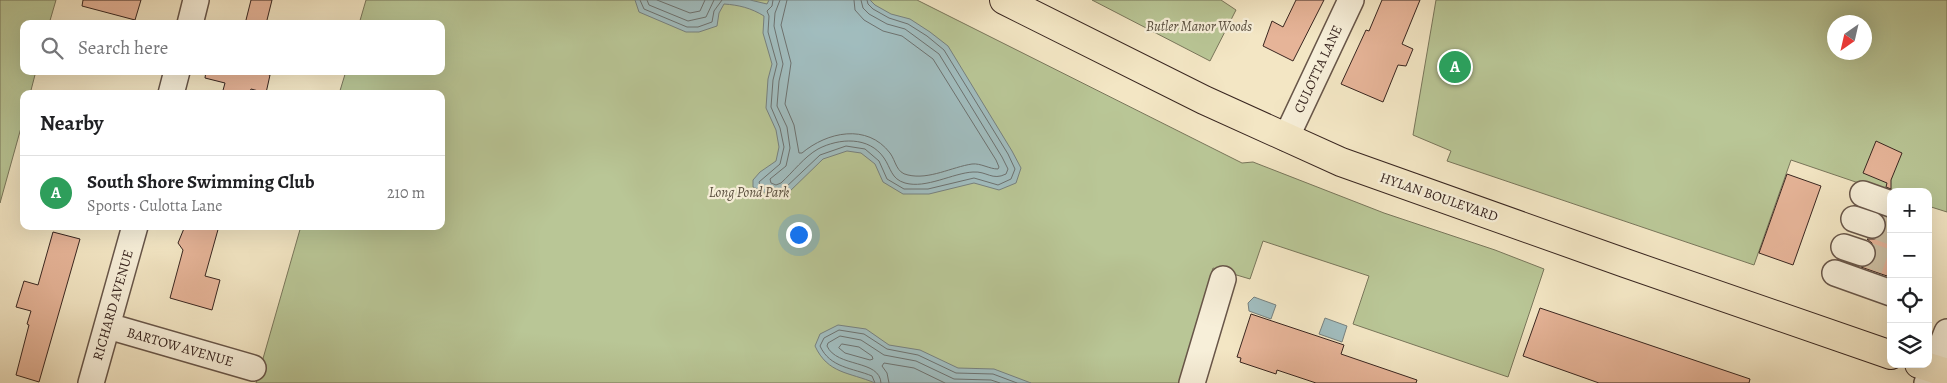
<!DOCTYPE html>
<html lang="en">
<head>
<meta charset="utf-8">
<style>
	:root { --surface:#fff; --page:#f2f2f2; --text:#202124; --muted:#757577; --line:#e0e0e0; --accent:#b45309 }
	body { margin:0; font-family:Alegreya,serif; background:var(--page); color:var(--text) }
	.controls { position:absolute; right:15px; bottom:15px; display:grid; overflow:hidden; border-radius:10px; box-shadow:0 5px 20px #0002 }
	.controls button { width:45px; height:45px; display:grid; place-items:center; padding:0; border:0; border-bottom:1px solid var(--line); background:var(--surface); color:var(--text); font:25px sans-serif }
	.compass { position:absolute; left:1827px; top:15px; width:45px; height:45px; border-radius:50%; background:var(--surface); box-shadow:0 5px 20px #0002; rotate:214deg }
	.you { position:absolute; left:798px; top:234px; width:18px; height:18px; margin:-12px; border:4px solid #fff; border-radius:50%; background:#1a73e8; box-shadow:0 0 0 8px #1a73e833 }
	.badge { display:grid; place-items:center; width:32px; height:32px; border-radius:50%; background:var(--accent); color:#fff; font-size:16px; font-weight:700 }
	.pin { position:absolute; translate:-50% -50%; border:2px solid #fff; box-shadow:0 1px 5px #0006 }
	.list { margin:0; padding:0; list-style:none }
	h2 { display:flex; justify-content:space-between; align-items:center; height:65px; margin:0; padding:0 20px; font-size:21px }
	h2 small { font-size:16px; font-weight:400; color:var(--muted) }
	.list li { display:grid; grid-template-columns:32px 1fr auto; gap:15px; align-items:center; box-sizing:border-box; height:75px; padding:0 20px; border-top:1px solid var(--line) }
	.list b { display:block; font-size:19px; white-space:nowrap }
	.list p { margin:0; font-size:16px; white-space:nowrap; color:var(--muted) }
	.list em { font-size:16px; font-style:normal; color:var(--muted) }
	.icon { flex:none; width:28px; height:28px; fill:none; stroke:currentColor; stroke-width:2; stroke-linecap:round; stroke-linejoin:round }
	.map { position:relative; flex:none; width:1947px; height:383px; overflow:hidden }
	.search { position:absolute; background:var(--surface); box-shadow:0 5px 20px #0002; left:20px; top:20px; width:425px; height:55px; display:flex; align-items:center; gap:12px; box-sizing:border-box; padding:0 18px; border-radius:10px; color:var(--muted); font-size:19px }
	.panel { position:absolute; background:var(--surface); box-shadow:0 5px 20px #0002; left:20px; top:90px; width:425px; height:140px; border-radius:10px }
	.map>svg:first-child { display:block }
	.green { fill:#b9c696; stroke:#79765b; fill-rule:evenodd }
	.water { fill:#a1bdbf; stroke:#77817f }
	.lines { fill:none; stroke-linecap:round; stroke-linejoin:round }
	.shore { stroke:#6d7270; stroke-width:1 }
	.building { fill:#e6b498; stroke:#392620 }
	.minor-tunnel { stroke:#cec0a3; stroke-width:25; stroke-dasharray:25 12; stroke-linecap:butt }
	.minor-casing { stroke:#685649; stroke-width:28 }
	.major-casing { stroke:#392620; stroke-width:30 }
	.minor { stroke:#f7efd9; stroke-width:25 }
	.major { stroke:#f3e6c4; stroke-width:28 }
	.labels { text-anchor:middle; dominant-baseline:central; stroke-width:4.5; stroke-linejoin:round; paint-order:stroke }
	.park-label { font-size:14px; font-style:italic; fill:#594e3e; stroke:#f7efd9 }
	.street-label { font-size:14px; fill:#392620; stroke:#f7efd9 }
</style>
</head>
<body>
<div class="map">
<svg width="1947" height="383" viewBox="0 0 1947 383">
	<rect width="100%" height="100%" fill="#f3e6c4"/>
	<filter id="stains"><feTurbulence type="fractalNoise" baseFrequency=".004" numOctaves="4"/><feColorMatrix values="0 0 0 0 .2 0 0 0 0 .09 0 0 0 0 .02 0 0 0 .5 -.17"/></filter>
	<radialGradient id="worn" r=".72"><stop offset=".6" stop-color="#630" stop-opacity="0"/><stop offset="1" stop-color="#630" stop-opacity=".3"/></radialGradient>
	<path class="green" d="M 0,0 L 56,0 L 49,24 L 24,24 L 24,71 L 36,71 L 30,94 L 24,94 L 24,117 L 0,203 Z
		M 366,0 L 917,0 L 1242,163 L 1253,162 L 1384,213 L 1495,250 L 1544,269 L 1508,377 L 1353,324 L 1369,276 L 1263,241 L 1250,279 L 1213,268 L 1180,383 L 256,383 L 301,226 L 441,226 L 441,94 L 339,94 L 346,71 L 441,71 L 441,24 L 359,24 Z
		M 1092,0 L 1221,0 L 1236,10 L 1210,61 Z
		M 1436,0 L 1947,0 L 1947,212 L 1928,206 L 1928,192 L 1891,192 L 1891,194 L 1791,160 L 1754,265 L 1447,161 L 1451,151 L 1413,135 ZM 1834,22 L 1864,22 L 1864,52 L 1834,52 Z"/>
	<path class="water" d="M 635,0 L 750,0 L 767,4 L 769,0 L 870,0 L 875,5 L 891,14 L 910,19 L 930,32 L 948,46 L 1012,151 L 1021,168 L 1016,183 L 999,190 L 974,183 L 929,194 L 903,194 L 883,182 L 875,164 L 861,153 L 847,151 L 823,159 L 788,193 L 775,197 L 753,187 L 753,180 L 760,172 L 776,161 L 779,147 L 776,130 L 766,108 L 768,79 L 772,64 L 763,33 L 764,16 C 751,8 739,5 724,4 L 719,13 L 717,26 L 699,32 L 686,32 L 639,12 Z
		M 1254,297 L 1276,305 L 1271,319 L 1249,311 L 1248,303 Z
		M 1325,318 L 1347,326 L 1342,342 L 1319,334 Z
		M 838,325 L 866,329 L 889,345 L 920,350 L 958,368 L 994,369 L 1031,383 L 875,383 C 849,372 828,374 815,346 L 820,334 Z"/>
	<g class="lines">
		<path class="shore" d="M 640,0 L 644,9 L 687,27 L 698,27 L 712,22 L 714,11 L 722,0
			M 647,0 L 649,5 L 688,21 L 706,17 L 714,0
			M 657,0 L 690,13 L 700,11 L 705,0
			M 773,0 L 772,6 L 767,11 L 769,16 L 768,32 L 777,64 L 773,80 L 771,107 L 780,128 L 784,147 L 780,164 L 759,182 L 760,185 L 775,192 L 785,188 L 820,155 L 846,146 L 865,149 L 879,161 L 887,179 L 904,189 L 928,189 L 974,178 L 998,185 L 1011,179 L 1015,169 L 1008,154 L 944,50 L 927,36 L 908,24 L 889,18 L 873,9 L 868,4 L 867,0
			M 780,0 L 775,13 L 774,26 L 783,64 L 779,81 L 777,106 L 787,127 L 790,148 L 786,166 L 770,179 L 771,183 L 776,185 L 781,183 C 793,172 804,157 818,149 C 839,138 869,136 884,158 C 891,168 891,179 905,183 C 926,189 953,173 973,172 C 987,171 992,181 1006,174 L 1008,169 L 1002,157 L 939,54 L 905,29 L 887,24 L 869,14 L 863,8 L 861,0
			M 787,0 L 781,25 L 791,63 L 785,104 L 794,125 L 799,153 L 802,153 C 827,132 867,123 890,153 C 896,161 896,173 908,175 C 929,180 952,167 972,164 C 981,163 989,169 998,169 L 999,167 L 996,160 L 933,59 L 902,36 L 883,31 L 864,20 L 855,10 L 854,0
			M 842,344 L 859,347 L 872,356 L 873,359 L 870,360 L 845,353 L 839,348 Z
			M 875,383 L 872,376 C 853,368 830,368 820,346 L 824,338 L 839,330 L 864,334 L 887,349 L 918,355 L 956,373 L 993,374 L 1017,383
			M 881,383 C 880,359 837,368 827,346 L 828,343 L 840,336 L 861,340 L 884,355 L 916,361 L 954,379 L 991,380 L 1000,383
			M 889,383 L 887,373 L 882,366 L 884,363 L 914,368 L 945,383"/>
	</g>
	<path class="building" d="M 83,0 L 141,0 L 135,20 L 82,6 Z
		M 251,0 L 272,0 L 266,24 L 245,24 Z
		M 1296,0 L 1324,0 L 1293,61 L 1263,46 L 1272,21 L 1283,27 Z
		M 1382,0 L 1420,0 L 1402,44 L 1413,49 L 1406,66 L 1398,65 L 1383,102 L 1341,84 L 1366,30 L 1369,31 Z
		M 206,71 L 255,71 L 270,75 L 266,93 L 251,89 L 249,94 L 222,94 L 225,83 L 205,78 Z
		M 1876,141 L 1902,153 L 1891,180 L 1891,189 L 1886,187 L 1887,183 L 1863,173 Z
		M 1787,174 L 1821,186 L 1793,265 L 1759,253 Z
		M 1883,217 L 1891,218 L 1891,267 L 1887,276 L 1861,267 L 1871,264 L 1875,258 L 1876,250 L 1872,243 L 1867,239 L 1875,239 L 1882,235 L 1886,229 L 1886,223 Z
		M 185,226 L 219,226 L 205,276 L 220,280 L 212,310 L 170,298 L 183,250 L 178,243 Z
		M 53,232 L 80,239 L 39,382 L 16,375 L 29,325 L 27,324 L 31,311 L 16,307 L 24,281 L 38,285 Z
		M 1540,308 L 1750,379 L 1749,383 L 1599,383 L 1537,361 L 1523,356 Z
		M 1251,314 L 1344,345 L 1341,354 L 1417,380 L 1416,383 L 1316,383 L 1277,370 L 1276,374 L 1240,362 L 1241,358 L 1237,357 Z"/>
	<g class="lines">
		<path class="minor-tunnel" d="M 1872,225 L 1891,232
			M 1862,253 L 1891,263"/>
		<defs>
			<path id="minor" d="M 190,24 L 196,0
				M 171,94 L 177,71
				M 1286,138 L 1351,0
				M 1863,194 L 1891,204
				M 1854,219 L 1872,225
				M 1844,247 L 1862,253
				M 1835,273 L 1891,293
				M 108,326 L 253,368
				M 91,383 L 135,226
				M 1192,383 L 1223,279
				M 1927,383 L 1947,332"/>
			<path id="major" d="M 1004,0 L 1204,100 L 1341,162 L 1625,263 L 1891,355
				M 1919,364 L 1947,373"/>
		</defs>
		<use href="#minor" class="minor-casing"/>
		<use href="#major" class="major-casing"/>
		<use href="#minor" class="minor"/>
		<use href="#major" class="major"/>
	</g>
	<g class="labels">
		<g class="park-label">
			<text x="1199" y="26">Butler Manor Woods</text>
			<text x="749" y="192">Long Pond Park</text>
		</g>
		<g class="street-label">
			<text transform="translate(1318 69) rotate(-65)">CULOTTA LANE</text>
			<text transform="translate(1439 197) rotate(19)">HYLAN BOULEVARD</text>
			<text transform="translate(113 305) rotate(-74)">RICHARD AVENUE</text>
			<text transform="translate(180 347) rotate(16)">BARTOW AVENUE</text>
		</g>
	</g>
	<rect width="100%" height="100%" filter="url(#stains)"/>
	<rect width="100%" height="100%" fill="url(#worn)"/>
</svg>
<div class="controls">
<button>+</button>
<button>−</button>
<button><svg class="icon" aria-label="locate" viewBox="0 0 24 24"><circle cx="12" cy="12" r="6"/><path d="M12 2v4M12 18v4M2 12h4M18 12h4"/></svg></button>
<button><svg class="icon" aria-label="layers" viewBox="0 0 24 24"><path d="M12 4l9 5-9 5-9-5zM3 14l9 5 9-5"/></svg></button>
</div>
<svg class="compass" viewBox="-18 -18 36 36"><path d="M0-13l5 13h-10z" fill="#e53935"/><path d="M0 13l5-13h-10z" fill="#757577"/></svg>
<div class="you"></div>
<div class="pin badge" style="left:1455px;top:67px;background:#2e9e5b">A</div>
<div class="search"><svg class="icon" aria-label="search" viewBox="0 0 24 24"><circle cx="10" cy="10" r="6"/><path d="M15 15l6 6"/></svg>Search here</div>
<section class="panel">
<h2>Nearby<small></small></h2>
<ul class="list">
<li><span class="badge" style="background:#2e9e5b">A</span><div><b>South Shore Swimming Club</b><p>Sports · Culotta Lane</p></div><em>210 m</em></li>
</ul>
</section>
</div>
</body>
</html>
